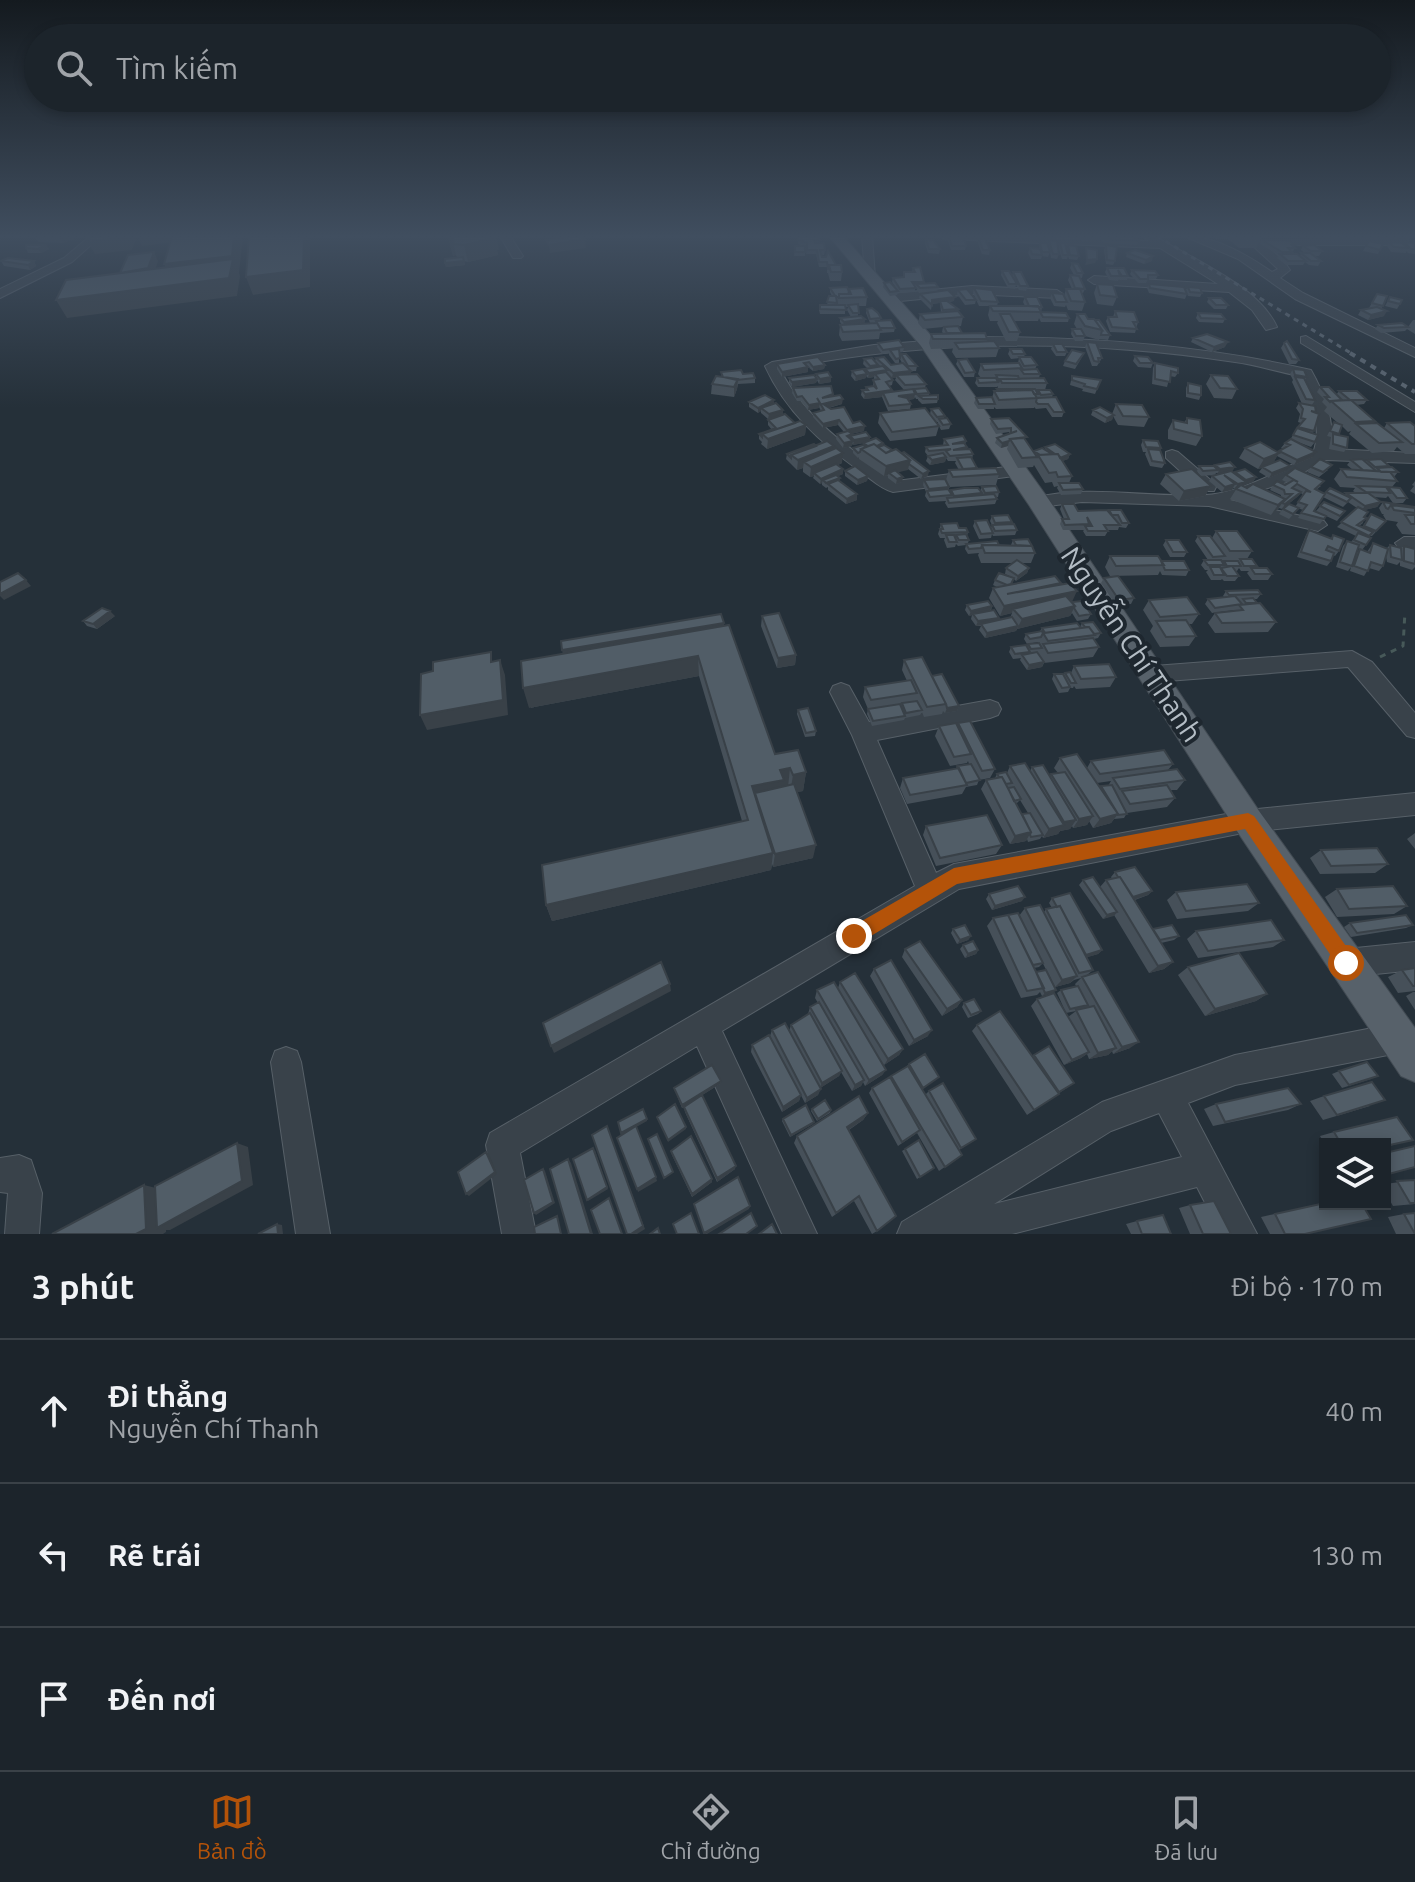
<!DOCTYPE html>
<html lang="vi">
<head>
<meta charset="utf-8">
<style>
	:root { --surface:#1c242b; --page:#293037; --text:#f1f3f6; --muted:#a0a4a9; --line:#3a4147; --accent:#b45309 }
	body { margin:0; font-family:Ubuntu,sans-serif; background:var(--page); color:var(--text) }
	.controls { position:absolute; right:24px; bottom:24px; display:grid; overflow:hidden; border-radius:0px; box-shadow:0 4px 12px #0003 }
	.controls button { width:72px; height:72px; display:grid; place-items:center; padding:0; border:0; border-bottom:2px solid var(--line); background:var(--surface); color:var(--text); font:40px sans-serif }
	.stop { position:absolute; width:24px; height:24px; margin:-18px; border:6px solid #b45309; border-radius:50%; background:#fff }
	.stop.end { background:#b45309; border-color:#fff; box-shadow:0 2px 8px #0008 }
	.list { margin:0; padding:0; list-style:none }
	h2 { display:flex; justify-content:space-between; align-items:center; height:104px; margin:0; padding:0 32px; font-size:34px }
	h2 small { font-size:26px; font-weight:400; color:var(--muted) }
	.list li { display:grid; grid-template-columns:52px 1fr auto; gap:24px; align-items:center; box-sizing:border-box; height:144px; padding:0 32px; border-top:2px solid var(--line) }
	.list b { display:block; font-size:30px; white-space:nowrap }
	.list p { margin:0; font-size:26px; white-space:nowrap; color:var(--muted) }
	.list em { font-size:26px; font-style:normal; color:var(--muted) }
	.icon { flex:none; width:44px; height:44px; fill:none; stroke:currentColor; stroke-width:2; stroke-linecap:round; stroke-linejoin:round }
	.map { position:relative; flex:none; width:1415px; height:1234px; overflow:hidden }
	.search { position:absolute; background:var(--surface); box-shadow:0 4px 12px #0003; left:24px; right:24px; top:24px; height:88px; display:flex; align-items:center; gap:20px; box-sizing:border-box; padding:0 28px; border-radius:44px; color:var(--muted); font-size:30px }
	.sheet { height:536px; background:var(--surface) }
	nav { display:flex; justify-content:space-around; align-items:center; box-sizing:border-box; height:112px; border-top:2px solid var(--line); background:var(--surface); font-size:22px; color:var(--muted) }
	nav a { display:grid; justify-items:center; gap:4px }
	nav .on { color:var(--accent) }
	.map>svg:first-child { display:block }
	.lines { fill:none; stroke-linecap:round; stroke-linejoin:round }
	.minor-casing { stroke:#576068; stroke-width:2 }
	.major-casing { stroke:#424b53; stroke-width:2 }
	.path { stroke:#475959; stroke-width:3; stroke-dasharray:6 6; stroke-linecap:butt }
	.minor { fill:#39424a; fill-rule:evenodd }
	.major { fill:#57616a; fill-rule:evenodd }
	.rail-far1 { stroke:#5b6671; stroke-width:3; stroke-dasharray:5 5; stroke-linecap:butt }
	.rail { stroke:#5b6671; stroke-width:4; stroke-dasharray:6 6; stroke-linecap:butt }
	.wall { fill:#465059; fill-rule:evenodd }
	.shaded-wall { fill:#394148 }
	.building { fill:#515d67; stroke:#394148; stroke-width:2 }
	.route { fill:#b45309 }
	.labels { text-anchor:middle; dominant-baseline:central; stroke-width:8; stroke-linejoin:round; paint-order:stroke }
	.street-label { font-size:28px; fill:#b4bdc5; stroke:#1e272f }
</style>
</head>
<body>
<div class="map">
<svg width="1415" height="1234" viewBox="0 0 1415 1234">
	<rect width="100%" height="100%" fill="#253039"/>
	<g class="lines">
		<defs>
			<path id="minor" d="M 90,236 L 101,236 L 72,262 L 0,298 L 0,289 L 64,258 Z
				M 500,236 L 510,236 L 523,256 L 521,258 L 513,258 Z
				M 862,236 L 872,236 L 875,277 L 865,275 Z
				M 940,236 L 1149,241 L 1143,236 L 1155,236 C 1192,259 1259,286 1277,327 L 1266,330 L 1252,310 L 1229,292 L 1094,284 L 1088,280 L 1094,276 L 1218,284 L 1160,248 L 945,239 Z
				M 1184,236 C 1216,236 1247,255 1272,272 L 1278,269 L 1253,246 L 1255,240 L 1397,239 L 1399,236 L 1409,236 L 1407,243 L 1397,245 L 1265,245 L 1283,260 L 1290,270 L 1280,278 L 1303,293 L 1415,348 L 1415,357 L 1295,299 L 1238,259 Z
				M 972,286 L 1057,290 L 1063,294 L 1057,298 L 972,294 L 890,302 L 884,298 L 890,294 Z
				M 1306,336 L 1415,402 L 1415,412 L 1301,343 L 1301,337 Z
				M 978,337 C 1090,337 1202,345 1311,370 C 1324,393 1336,422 1330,449 L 1415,453 L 1415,463 L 1325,460 L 1287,482 L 1230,500 L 1324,521 L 1327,525 L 1318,531 L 1209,506 L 1082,502 L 1039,507 L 1033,506 L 1030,502 L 1033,498 C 1089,484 1148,498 1205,495 C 1237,494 1285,469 1313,453 C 1323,427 1311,400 1300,376 C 1278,372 1257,365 1235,362 C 1084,339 930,339 780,369 C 805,419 851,450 896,481 L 1014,466 L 1022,471 L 1014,476 L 893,492 C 881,489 871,479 861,472 C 821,443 786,412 765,366 L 772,362 L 874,345 Z
				M 1172,450 L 1178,452 L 1214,483 L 1216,487 L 1214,491 L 1202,491 L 1166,458 L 1166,452 Z
				M 1404,537 L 1415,537 L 1415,549 L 1398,547 L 1395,543 Z
				M 1352,651 L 1372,662 L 1415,713 L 1415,738 L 1407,736 L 1348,667 L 1154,682 L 1146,680 L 1143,674 L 1146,668 L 1154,666 Z
				M 841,683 L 849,686 L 869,722 L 990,700 L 998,703 L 1001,709 L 998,715 L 990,718 L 877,740 L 936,873 L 954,864 L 1248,810 L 1415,793 L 1415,815 L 1248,832 L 959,889 L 722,1031 L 817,1234 L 782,1234 L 697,1046 L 520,1153 L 536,1234 L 502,1234 L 486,1145 L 490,1133 L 915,886 L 852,735 L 830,692 L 833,686 Z
				M 1415,942 L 1415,970 L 1346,977 L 1336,973 L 1332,963 L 1336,953 L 1346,949 Z
				M 1398,1023 L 1409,1027 L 1413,1038 L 1409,1049 L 1398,1053 L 1235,1085 L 1188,1103 L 1257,1234 L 1221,1234 L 1197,1187 L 1012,1234 L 897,1234 L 902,1222 L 1102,1102 L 1235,1055 ZM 1159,1113 L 1182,1157 L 994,1204 L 1111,1131 Z
				M 286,1047 L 297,1051 L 301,1062 L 330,1234 L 296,1234 L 271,1062 L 275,1051 Z
				M 19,1155 L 31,1160 L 42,1193 L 39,1234 L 5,1234 L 8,1193 L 0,1192 L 0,1158 Z"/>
			<path id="major" d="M 829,236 L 843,236 L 933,338 L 1047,497 L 1259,811 L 1415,1028 L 1415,1082 L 1401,1076 L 1237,831 L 1029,505 L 921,346 Z"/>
		</defs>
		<use href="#minor" class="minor-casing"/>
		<use href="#major" class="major-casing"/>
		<path class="path" d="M 1380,657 L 1403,646 L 1405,612"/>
		<use href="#minor" class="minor"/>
		<use href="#major" class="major"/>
		<path class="rail-far1" d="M 1157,236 L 1354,355"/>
		<path class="rail" d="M 1350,353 L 1415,392"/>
	</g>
	<path class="wall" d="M 34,236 L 72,236 L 74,239 L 63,243 L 38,242 Z
		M 448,236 L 499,249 L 497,250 L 498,255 L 468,262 L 464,261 L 465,265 L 446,267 L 445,263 L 457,257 L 456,255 L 453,256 Z
		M 788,236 L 818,236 L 820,243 L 825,250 L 824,255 L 822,255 L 822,257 L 836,265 L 842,272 L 841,281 L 830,281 L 828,273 L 827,273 L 827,267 L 819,267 L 816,254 L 806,254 L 807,247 L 805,246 L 805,256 L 794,256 L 795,246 L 804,246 L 798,244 L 798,238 Z
		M 1028,236 L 1039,236 L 1037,239 L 1029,239 Z
		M 1077,236 L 1132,236 L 1139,241 L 1137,245 L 1104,243 L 1100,240 L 1082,241 Z
		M 1213,236 L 1269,236 L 1268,237 L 1262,237 L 1256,248 L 1239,248 L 1228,239 L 1216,239 Z
		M 1369,236 L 1386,236 L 1383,240 Z
		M 949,237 L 966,246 L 965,250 L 951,250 L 948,241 Z
		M 926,239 L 940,249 L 939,254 L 928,253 L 925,243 Z
		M 979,239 L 990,250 L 989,255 L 982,254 L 978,243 Z
		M 1049,240 L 1059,254 L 1057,259 L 1051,258 L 1050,252 L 1048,257 L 1042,256 L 1041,259 L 1031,259 L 1028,253 L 1030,248 L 1039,249 L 1040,243 L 1048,245 Z
		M 1262,240 L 1295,245 L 1294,247 L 1295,248 L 1291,254 L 1300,256 L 1301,253 L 1305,253 L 1301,250 L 1303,246 L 1322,251 L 1319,256 L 1314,256 L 1321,261 L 1318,266 L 1309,265 L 1305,262 L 1303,265 L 1286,265 L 1277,258 L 1279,255 L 1260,244 Z
		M 1369,241 L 1383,244 L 1378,254 L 1363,251 Z
		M 1389,242 L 1403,244 L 1404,242 L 1415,243 L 1415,254 L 1408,253 L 1406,251 L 1406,253 L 1391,252 L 1387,246 Z
		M 1060,243 L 1067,249 L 1068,245 L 1079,256 L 1077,260 L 1069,259 L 1068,256 L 1067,259 L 1062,259 L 1058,247 Z
		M 46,245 L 49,249 L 41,253 L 28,253 L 26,248 Z
		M 1106,245 L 1115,261 L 1113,265 L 1106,264 L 1104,250 Z
		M 1127,253 L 1152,261 L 1144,264 L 1126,257 Z
		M 1,261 L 34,261 L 36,266 L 30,270 L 4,266 Z
		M 1072,263 L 1083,273 L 1082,278 L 1080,278 L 1085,289 L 1083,293 L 1081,293 L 1085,302 L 1082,311 L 1068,310 L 1066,305 L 1065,307 L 1054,306 L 1050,298 L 1052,293 L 1064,296 L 1066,289 L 1072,289 L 1068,280 L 1070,275 L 1074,275 L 1070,268 Z
		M 913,268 L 924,282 L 924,283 L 938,287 L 937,292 L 919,293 L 916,288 L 916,286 L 915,286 L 915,292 L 899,293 L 898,292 L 897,295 L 890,296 L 883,287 L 884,283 L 896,288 L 892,282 L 893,278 L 903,277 L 904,272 L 912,272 Z
		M 1107,268 L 1128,276 L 1127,280 L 1120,280 L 1119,279 L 1118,281 L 1109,280 L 1105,272 Z
		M 1132,270 L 1158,275 L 1156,279 L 1148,279 L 1146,283 L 1138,283 L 1130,274 Z
		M 1002,271 L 1012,276 L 1013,272 L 1028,286 L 1026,291 L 1019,290 L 1016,285 L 1015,289 L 1008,288 L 1001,275 Z
		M 1097,284 L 1117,297 L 1113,306 L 1097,304 L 1094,293 Z
		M 1149,284 L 1187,294 L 1185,299 L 1149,293 L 1147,288 Z
		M 1188,287 L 1202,293 L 1200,297 L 1188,296 L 1186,291 Z
		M 830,288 L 848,291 L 849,289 L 867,297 L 866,306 L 858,306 L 858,316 L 865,319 L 864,324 L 870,323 L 866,313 L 867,309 L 881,318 L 880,320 L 895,328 L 894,332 L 880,333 L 879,339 L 842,341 L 839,335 L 840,325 L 842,325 L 840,322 L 840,318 L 851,317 L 847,310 L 848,307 L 845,307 L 845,314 L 820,314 L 819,310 L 827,305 L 829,296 L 832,296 L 830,292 Z
		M 974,288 L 998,302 L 997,306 L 1025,306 L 1023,302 L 1025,297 L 1042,307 L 1041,312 L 1069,318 L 1068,322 L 1041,322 L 1039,318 L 1038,321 L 1014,321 L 1020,332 L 1017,341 L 1006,341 L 997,323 L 998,321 L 990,321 L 988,315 L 990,306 L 979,306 L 973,293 Z
		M 958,290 L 976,300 L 975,304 L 965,305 L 957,294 Z
		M 920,294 L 954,301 L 949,302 L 958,309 L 958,311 L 963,317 L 961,326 L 951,327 L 962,334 L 987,339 L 987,342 L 999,348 L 996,357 L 956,358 L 952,352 L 953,348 L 931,349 L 929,343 L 931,334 L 944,334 L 942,332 L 943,327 L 923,329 L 918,323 L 920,314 L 941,312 L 940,303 L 932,304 L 931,310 L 919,298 Z
		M 1377,294 L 1383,306 L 1381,309 L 1384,316 L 1368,320 L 1358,315 L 1361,310 L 1371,308 L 1369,308 Z
		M 1390,297 L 1400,304 L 1397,309 L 1385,306 Z
		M 1209,298 L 1228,305 L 1226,309 L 1214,309 L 1207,302 Z
		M 1115,311 L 1138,322 L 1135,333 L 1110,332 L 1106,321 L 1108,317 L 1113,317 Z
		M 1198,313 L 1225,319 L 1223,323 L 1199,322 L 1196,318 Z
		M 1077,314 L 1088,319 L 1110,335 L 1108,340 L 1099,339 L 1099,340 L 1085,336 L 1083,341 L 1075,341 L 1071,334 L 1072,329 L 1077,329 L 1074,324 Z
		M 1413,320 L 1415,320 L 1415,334 L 1407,329 L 1405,331 L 1381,333 L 1375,329 L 1378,325 L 1408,327 Z
		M 1193,338 L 1225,347 L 1212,352 L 1191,342 Z
		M 1087,342 L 1102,358 L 1097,366 L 1092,366 L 1085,347 Z
		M 878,343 L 904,347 L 903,352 L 899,352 L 899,363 L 895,363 L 889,355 L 889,353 L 882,354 L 877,347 Z
		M 1284,343 L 1299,360 L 1296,364 L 1289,364 L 1281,348 Z
		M 1053,344 L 1067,352 L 1065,356 L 1056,356 L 1051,349 Z
		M 1010,349 L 1025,354 L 1024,357 L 1037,365 L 1035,369 L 1040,374 L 1039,378 L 1047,383 L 1045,390 L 1053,394 L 1052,397 L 1064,412 L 1062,417 L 1052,417 L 1046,408 L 1036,409 L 1034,407 L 1034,408 L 996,409 L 994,407 L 994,409 L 978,409 L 974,403 L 976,398 L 992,398 L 994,391 L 997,391 L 998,386 L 997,387 L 978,387 L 975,383 L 977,378 L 981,378 L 978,374 L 981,364 L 984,364 L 985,363 L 996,364 L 1018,363 L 1019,358 L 1011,359 L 1008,354 Z
		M 901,354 L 917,366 L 916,371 L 911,371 L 910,374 L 926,384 L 925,388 L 929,393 L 929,395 L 938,399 L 937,403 L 922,404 L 918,400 L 918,399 L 916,399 L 915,397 L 914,399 L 908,400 L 911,404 L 910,409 L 888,411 L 882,397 L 864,399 L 861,395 L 862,390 L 865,390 L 866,387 L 873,386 L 874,377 L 868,378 L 866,376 L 866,378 L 855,381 L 851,376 L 852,371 L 865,372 L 865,369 L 868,369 L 863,364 L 864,359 L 875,361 L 876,358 L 891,365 L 902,363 L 900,359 ZM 892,378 L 896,378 L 895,380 L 904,390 L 922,389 L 892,392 L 889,386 L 892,385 L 893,380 Z
		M 1135,356 L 1153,363 L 1151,368 L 1138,367 L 1133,361 Z
		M 818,357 L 825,365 L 824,369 L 813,371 L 808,367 L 808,372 L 782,377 L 777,369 L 777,364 Z
		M 1082,357 L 1075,369 L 1063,366 L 1065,361 Z
		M 958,360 L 975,372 L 974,377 L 964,377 L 956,364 Z
		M 1155,363 L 1178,373 L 1175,377 L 1170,376 L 1167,387 L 1152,384 L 1153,368 Z
		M 1293,369 L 1307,377 L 1305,380 L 1315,400 L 1312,405 L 1314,431 L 1313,433 L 1315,442 L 1311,447 L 1295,441 L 1313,457 L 1294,465 L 1277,456 L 1273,463 L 1286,471 L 1269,478 L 1259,472 L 1262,468 L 1258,469 L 1239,458 L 1245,448 L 1278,452 L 1283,449 L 1281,448 L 1285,443 L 1290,440 L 1297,428 L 1301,423 L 1298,422 L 1300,414 L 1296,408 L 1299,403 L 1302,404 L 1292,382 L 1293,380 L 1290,374 Z
		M 721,372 L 743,374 L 755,378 L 755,383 L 738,384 L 737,389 L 734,397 L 711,394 L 712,384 L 721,377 Z
		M 816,374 L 831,382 L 819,384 L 817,380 L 816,383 L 792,387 L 789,383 L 789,378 L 816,377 Z
		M 1211,375 L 1237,389 L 1232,399 L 1214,398 L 1206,384 Z
		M 1072,376 L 1101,380 L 1095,394 L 1082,391 L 1083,389 L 1070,385 Z
		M 1188,383 L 1201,395 L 1199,400 L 1186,397 L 1186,388 Z
		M 1320,387 L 1336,395 L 1339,391 L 1367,400 L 1364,404 L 1356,405 L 1375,421 L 1374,423 L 1384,428 L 1387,423 L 1415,426 L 1415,454 L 1405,454 L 1397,447 L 1394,451 L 1372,453 L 1349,434 L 1351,431 L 1348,432 L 1342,426 L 1338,435 L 1347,448 L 1344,452 L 1329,449 L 1331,437 L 1327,436 L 1334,422 L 1339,424 L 1324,411 L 1327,407 L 1322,402 L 1324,399 L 1317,392 Z
		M 793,388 L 833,396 L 842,404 L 829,408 L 864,431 L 851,434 L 851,436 L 870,437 L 869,441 L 883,443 L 883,445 L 928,476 L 921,479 L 908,469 L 898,472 L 902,482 L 896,484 L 888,478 L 888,475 L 884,476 L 859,459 L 859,457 L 858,458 L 853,453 L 853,448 L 863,445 L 863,443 L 853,445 L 852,444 L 852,446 L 843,448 L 836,439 L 837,434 L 844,432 L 838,425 L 823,428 L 813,417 L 813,413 L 821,411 L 819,407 L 819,408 L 808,410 L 801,401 L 797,401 L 792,393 Z
		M 774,400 L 774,404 L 783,410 L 783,415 L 795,423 L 806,425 L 805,435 L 767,449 L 761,444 L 762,442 L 759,439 L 759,434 L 772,430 L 768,425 L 768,419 L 761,413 L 761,411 L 758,413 L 749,407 L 749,402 Z
		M 1116,404 L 1149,417 L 1144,427 L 1118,425 L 1113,416 L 1112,420 L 1105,423 L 1091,415 L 1093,410 L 1112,414 Z
		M 931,409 L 945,416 L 944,418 L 951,424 L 949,429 L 941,430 L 938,424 L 938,422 L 936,422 L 930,414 Z
		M 880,413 L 939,426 L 936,436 L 890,441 L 878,423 Z
		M 1009,418 L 1034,453 L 1034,451 L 1045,450 L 1045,447 L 1070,454 L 1068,459 L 1062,461 L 1072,476 L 1069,483 L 1083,489 L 1081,494 L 1061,495 L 1057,488 L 1058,486 L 1054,487 L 1052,482 L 1045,483 L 1034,465 L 1033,467 L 1018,468 L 1007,449 L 1008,446 L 1001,448 L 995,443 L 997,438 L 1009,434 L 1009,432 L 996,434 L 990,424 L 991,419 Z
		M 1187,418 L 1202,436 L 1196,446 L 1168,439 L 1168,430 L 1173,420 L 1184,423 Z
		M 944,439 L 966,441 L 965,445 L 967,447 L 966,449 L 973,454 L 972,459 L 977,468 L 999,474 L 996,485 L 950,487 L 946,480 L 949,470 L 959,470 L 955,463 L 956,461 L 948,461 L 946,458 L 945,462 L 930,465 L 926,461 L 928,456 L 925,452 L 926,447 L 943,445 Z
		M 1143,440 L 1161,448 L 1160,450 L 1165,463 L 1162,468 L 1150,466 L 1145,454 L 1146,452 L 1143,452 L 1141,445 Z
		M 816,445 L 834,449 L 842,463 L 838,465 L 843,474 L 838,476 L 840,478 L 839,481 L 857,500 L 846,504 L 828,490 L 828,487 L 826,488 L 822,485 L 822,483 L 820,484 L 813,478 L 814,476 L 810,477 L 803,472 L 803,468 L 797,470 L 786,459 L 787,454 Z
		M 1351,460 L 1365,462 L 1367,460 L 1389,466 L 1388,468 L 1398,472 L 1394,477 L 1397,481 L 1392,487 L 1407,498 L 1403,503 L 1393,503 L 1388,496 L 1386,498 L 1374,497 L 1381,502 L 1377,507 L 1364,510 L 1363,523 L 1359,526 L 1362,527 L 1371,514 L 1386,521 L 1372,536 L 1369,536 L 1366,545 L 1362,550 L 1358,548 L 1356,553 L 1360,549 L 1367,552 L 1373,543 L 1387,548 L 1390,545 L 1401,550 L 1404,546 L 1415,549 L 1415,567 L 1412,570 L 1400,566 L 1400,562 L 1397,565 L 1387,562 L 1386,556 L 1383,566 L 1379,571 L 1369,568 L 1364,576 L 1350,571 L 1351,567 L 1348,571 L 1336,567 L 1343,546 L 1347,541 L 1351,542 L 1356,536 L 1337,527 L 1357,508 L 1348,502 L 1343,507 L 1323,497 L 1314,511 L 1316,511 L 1324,502 L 1345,511 L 1337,521 L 1326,516 L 1320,524 L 1298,518 L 1303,510 L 1295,507 L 1303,495 L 1301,493 L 1297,497 L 1282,509 L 1279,508 L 1271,515 L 1230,499 L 1237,488 L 1233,488 L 1232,490 L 1222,492 L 1209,481 L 1212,476 L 1226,473 L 1216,473 L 1215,475 L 1200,476 L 1197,471 L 1199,466 L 1214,466 L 1215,465 L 1234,473 L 1235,472 L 1256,477 L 1253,482 L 1244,484 L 1243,486 L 1281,497 L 1281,495 L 1270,490 L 1273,485 L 1285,485 L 1288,483 L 1282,480 L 1286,475 L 1321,486 L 1316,490 L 1324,494 L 1330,488 L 1345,495 L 1346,493 L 1356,493 L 1353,491 L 1355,488 L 1340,487 L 1334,479 L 1341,469 L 1353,470 L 1347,465 Z
		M 1311,467 L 1328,470 L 1319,477 L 1307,472 Z
		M 845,471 L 868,476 L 867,481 L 857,485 L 845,476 Z
		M 1166,474 L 1211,486 L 1205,496 L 1179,501 L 1160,484 Z
		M 924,480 L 949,487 L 949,490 L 950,493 L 951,490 L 980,491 L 982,487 L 999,492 L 998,497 L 996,497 L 997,499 L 995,504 L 948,508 L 945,503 L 946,501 L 929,502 L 925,496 L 926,492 L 923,485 Z
		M 1415,481 L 1415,494 L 1410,491 L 1414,486 L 1412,485 Z
		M 1383,502 L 1415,507 L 1415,535 L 1402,534 L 1396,525 L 1398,522 L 1386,520 L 1383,515 L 1384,514 L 1382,514 L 1379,508 Z
		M 1062,504 L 1078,511 L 1109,512 L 1109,510 L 1129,523 L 1126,528 L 1119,527 L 1118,530 L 1107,530 L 1108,531 L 1105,536 L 1086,536 L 1083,531 L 1084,530 L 1063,530 L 1060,524 L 1062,519 L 1064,519 L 1060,509 Z
		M 1299,508 L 1289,519 L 1279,514 L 1283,509 Z
		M 992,516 L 1012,522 L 1011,524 L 1017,530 L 1015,535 L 993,536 L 992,534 L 991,538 L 979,539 L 973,526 L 975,521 L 991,528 L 992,525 L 990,521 Z
		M 941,524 L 959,528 L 968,532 L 967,536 L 969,540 L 968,543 L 1011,545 L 1013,540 L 1035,553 L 1031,563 L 1022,563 L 1029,568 L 1027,573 L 1016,581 L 1014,579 L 1012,584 L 1060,585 L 1072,602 L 1091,614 L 1088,619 L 1077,621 L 1072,613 L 1070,616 L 1017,629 L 1016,631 L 985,638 L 979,630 L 981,626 L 976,626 L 971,619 L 972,615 L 969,616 L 965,610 L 967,605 L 992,606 L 991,611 L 999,618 L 997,621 L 1010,618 L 1012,613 L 1000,616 L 989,598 L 993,588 L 997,587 L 993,585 L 995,580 L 1009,576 L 1005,574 L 1006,568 L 1013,563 L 981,563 L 978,555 L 979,553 L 968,554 L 965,549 L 966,545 L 958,546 L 956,544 L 955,547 L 947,548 L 944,540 L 945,538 L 940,538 L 938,534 Z
		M 1309,530 L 1331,539 L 1333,535 L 1339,551 L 1335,556 L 1333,555 L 1331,561 L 1327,566 L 1297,557 L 1306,535 Z
		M 1216,531 L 1252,551 L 1247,559 L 1257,566 L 1255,568 L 1272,574 L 1268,580 L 1252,580 L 1247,573 L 1249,571 L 1241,571 L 1239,568 L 1237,571 L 1235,571 L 1239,576 L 1235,581 L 1224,581 L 1222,579 L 1221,580 L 1211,580 L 1206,572 L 1208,570 L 1205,570 L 1201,565 L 1204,560 L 1208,560 L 1195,541 L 1198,536 L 1212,538 Z
		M 1166,540 L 1187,552 L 1184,557 L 1170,557 L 1163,545 Z
		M 1110,556 L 1161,561 L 1189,570 L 1186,576 L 1162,575 L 1160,571 L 1158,575 L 1110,576 L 1105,567 Z
		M 1104,578 L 1134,598 L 1131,604 L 1116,605 L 1101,583 Z
		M 1226,591 L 1261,594 L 1257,599 L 1254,599 L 1276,622 L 1268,632 L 1215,633 L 1208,623 L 1215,613 L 1234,611 L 1235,610 L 1212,613 L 1205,604 L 1208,599 L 1224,597 L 1223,596 Z
		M 1149,600 L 1199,614 L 1192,624 L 1189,624 L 1196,636 L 1189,646 L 1160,647 L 1150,631 L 1153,626 L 1143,610 Z
		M 115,616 L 97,629 L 87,626 L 83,621 Z
		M 762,616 L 796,655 L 795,665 L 777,668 L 761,626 Z
		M 724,623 L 724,626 L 775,754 L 806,772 L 803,791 L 797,792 L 813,858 L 773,867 L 772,864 L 771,870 L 552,921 L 546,905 L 742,821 L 699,676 L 529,708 Z
		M 1082,623 L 1101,633 L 1098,638 L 1094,639 L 1099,647 L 1093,657 L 1044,663 L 1042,667 L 1027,670 L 1020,660 L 1021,658 L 1013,659 L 1009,652 L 1011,647 L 1027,646 L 1028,644 L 1038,643 L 1038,642 L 1027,644 L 1024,639 L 1026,634 L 1040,631 L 1042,628 L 1080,627 Z
		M 904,660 L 932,676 L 959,706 L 957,711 L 945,713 L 943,711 L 942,714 L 924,717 L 922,712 L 920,715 L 905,718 L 904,720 L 872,726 L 867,714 L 868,709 L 863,697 L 865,687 L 907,681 L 902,670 Z
		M 1074,666 L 1116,677 L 1110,687 L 1076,689 L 1074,686 L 1073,688 L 1070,688 L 1068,692 L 1059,693 L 1052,679 L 1054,674 L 1063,675 L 1065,673 L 1071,673 Z
		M 798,710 L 816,731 L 815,736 L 805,737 L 797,714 Z
		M 958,723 L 995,769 L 990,778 L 979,780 L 977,785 L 966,787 L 962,794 L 907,804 L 900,788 L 903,778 L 956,769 L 957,766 L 969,764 L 968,761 L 967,763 L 950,766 L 935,736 L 939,726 L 957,725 Z
		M 1060,758 L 1087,768 L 1091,761 L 1173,764 L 1168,770 L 1185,780 L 1177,790 L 1171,790 L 1175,798 L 1167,807 L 1127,813 L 1124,818 L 1114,819 L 1111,823 L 1093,828 L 1089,821 L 1087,825 L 1073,828 L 1072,826 L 1070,829 L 1060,831 L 1058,834 L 1043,838 L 1042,836 L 1040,839 L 1028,842 L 1027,839 L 1026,841 L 1010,844 L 981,789 L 986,780 L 995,778 L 997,774 L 1007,773 L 1010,766 L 1030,771 L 1032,767 L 1050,776 L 1051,774 L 1058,773 L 1054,768 ZM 1111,781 L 1108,786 L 1100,787 L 1097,783 ZM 1020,800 L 1028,813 L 1022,814 L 1016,804 Z
		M 926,826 L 1002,845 L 996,854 L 936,866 L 923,835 Z
		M 1415,833 L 1415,849 L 1407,839 Z
		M 1321,850 L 1388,864 L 1375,873 L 1320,874 L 1310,858 Z
		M 1115,872 L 1152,891 L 1148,895 L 1135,900 L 1153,929 L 1179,936 L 1174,940 L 1161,943 L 1173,962 L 1164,969 L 1149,973 L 1114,915 L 1103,919 L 1079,885 L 1083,880 L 1100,887 L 1106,880 L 1112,879 L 1111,877 Z
		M 1337,889 L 1407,906 L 1394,914 L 1337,917 L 1325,897 Z
		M 1176,892 L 1259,903 L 1248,911 L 1177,919 L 1167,900 Z
		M 989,894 L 1022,901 L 992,910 L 986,899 Z
		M 1052,898 L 1102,950 L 1098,954 L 1087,957 L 1093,970 L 1087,975 L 1130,1048 L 1113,1054 L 1112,1051 L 1108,1055 L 1089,1059 L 1087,1054 L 1081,1058 L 1064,1065 L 1031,1006 L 1037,999 L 1068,1017 L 1076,1011 L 1066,1013 L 1057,993 L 1061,990 L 1076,986 L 1075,984 L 1081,978 L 1074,980 L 1070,983 L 1055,987 L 1021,921 L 1043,963 L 1039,967 L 1034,968 L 1036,972 L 1056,990 L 1052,993 L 1042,996 L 1040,992 L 1037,995 L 1021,998 L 987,926 L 993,918 L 1019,916 L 1025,908 L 1044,912 L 1046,909 L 1052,908 L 1049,903 Z
		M 1350,923 L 1413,925 L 1406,928 L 1351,937 L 1344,927 Z
		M 953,929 L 971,936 L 968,940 L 957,944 L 951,933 Z
		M 1196,931 L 1284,940 L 1273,947 L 1198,958 L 1187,939 Z
		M 963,945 L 978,950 L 976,954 L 965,958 L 960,949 Z
		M 905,949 L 962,1000 L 957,1007 L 942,1016 L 902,957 Z
		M 1188,967 L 1267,994 L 1256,1001 L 1205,1016 L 1178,975 Z
		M 1415,968 L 1415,991 L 1398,993 L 1388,977 L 1402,970 Z
		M 874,969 L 928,1036 L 909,1046 L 870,976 Z
		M 840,982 L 903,1049 L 899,1055 L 884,1065 L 886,1070 L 882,1075 L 865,1086 L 863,1082 L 861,1086 L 852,1091 L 841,1072 L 839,1076 L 820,1088 L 818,1095 L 805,1103 L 770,1036 L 772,1030 L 789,1031 L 791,1025 L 808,1014 L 810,1007 L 818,1003 L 815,998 L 817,990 L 838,988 Z
		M 1413,992 L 1415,992 L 1415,1010 L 1406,996 Z
		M 964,1003 L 981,1011 L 978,1014 L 968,1018 L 962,1007 Z
		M 977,1025 L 1032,1056 L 1034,1055 L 1074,1083 L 1027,1115 L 972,1031 Z
		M 752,1045 L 801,1095 L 799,1101 L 782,1112 L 751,1052 Z
		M 909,1064 L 939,1077 L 922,1089 L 925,1095 L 929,1091 L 976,1139 L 959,1150 L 962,1155 L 939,1171 L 917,1133 L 898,1146 L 869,1093 L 872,1088 L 890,1078 L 906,1067 Z
		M 1339,1071 L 1371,1079 L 1342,1088 L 1332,1074 Z
		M 721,1081 L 720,1084 L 702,1095 L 735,1169 L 717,1182 L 685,1112 L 684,1107 L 682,1108 L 674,1088 Z
		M 1324,1096 L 1370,1106 L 1323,1120 L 1310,1101 Z
		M 1216,1104 L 1301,1104 L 1288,1110 L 1213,1126 L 1204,1109 Z
		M 812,1109 L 831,1110 L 830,1113 L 817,1121 L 811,1111 Z
		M 868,1113 L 863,1120 L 849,1130 L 877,1231 L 872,1234 L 854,1201 L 832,1217 L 794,1143 L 797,1136 Z
		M 783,1119 L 813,1124 L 790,1137 L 782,1121 Z
		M 1334,1132 L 1413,1140 L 1385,1147 L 1385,1144 L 1325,1144 L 1325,1145 L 1320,1136 Z
		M 905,1149 L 934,1168 L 917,1179 L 902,1151 Z
		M 671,1151 L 712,1182 L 692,1197 L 672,1155 Z
		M 1415,1180 L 1415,1204 L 1393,1206 L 1385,1192 L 1385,1184 Z
		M 1325,1203 L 1305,1234 L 1270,1234 L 1261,1217 Z
		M 1190,1205 L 1231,1234 L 1190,1234 L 1179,1208 Z
		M 1404,1214 L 1415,1234 L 1396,1234 L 1388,1217 Z
		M 1137,1221 L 1171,1234 L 1131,1234 L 1126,1224 Z"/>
	<path class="shaded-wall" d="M 58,236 L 72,236 L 74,239 L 63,243 Z
		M 126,236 L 175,236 L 174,242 L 142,246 L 137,236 L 132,250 L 95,254 L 88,242 Z
		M 234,236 L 243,236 L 239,273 L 240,276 L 237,296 L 67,318 L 56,300 L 173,282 L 164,264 Z
		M 304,236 L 310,236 L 310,287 L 253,295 L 246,277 Z
		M 493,236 L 496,236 L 499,249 L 497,250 L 498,255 L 468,262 L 464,245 Z
		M 452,238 L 456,255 L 453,256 L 449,239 Z
		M 585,239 L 586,248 L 550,253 L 549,245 Z
		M 46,245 L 49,249 L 41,253 L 38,249 Z
		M 154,252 L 158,261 L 153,277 L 125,283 Z
		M 1153,256 L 1152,261 L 1144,264 L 1146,260 Z
		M 1097,259 L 1095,263 L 1085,265 L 1087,260 Z
		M 34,261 L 36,266 L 30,270 L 28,265 Z
		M 464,261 L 465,265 L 446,267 L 445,263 Z
		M 955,297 L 954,301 L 931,304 L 932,300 Z
		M 1387,311 L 1384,316 L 1368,320 L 1371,315 Z
		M 865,319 L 864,324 L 843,326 L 844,322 Z
		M 1228,342 L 1225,347 L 1212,352 L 1214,347 Z
		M 825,365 L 824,369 L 813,371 L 813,367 Z
		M 808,367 L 808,372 L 782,377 L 782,372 Z
		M 887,370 L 886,375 L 875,374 L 874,377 L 868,378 L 869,373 Z
		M 911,371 L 910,376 L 896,375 L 896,378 L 892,378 L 893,373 Z
		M 867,374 L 866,378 L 855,381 L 856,376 Z
		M 831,377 L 831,382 L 819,384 L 820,379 Z
		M 738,379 L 737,389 L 734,397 L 734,387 Z
		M 817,379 L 816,383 L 792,387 L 792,382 Z
		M 892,390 L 892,395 L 883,393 L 882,397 L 864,399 L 865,394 Z
		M 915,394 L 914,399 L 897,401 L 898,396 Z
		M 843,399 L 842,404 L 823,409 L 823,404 Z
		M 774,400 L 774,405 L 761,408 L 761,411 L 758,413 L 758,408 Z
		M 820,403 L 819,408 L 808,410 L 809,405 Z
		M 783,410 L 783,415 L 768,419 L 769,414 Z
		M 1114,415 L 1112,420 L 1105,423 L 1107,418 Z
		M 839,420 L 838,425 L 823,428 L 823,424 Z
		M 806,425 L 805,435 L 767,449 L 768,439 Z
		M 865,426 L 864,431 L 846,435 L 847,430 Z
		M 870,437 L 869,442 L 853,445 L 854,440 Z
		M 853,441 L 852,446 L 843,448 L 844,443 Z
		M 1009,441 L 1008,446 L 1001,448 L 1002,443 Z
		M 834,446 L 833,456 L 804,462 L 803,468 L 797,470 L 798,460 Z
		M 1316,452 L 1313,457 L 1294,465 L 1297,460 Z
		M 843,453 L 842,463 L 816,475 L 814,473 L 814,476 L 810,477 L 811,467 Z
		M 1279,453 L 1273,463 L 1258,469 L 1264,459 Z
		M 1070,454 L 1068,459 L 1058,463 L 1060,458 Z
		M 946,457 L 945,462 L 930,465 L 932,460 Z
		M 910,460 L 908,470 L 891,474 L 889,473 L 888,475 L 884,476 L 886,466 Z
		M 1290,466 L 1286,471 L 1269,478 L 1272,473 Z
		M 1235,467 L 1232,472 L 1217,474 L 1220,469 Z
		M 843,469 L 843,474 L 825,482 L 823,480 L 822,483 L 820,484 L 821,479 Z
		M 929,471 L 928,476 L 921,479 L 923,474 Z
		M 868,476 L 867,481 L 857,485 L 858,480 Z
		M 903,477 L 902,482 L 896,484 L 897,479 Z
		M 1256,477 L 1253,482 L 1234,489 L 1238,484 L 1245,482 L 1246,480 Z
		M 1235,484 L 1232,490 L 1222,492 L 1225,487 Z
		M 1211,486 L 1205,496 L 1179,501 L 1184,491 Z
		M 1301,492 L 1297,497 L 1282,509 L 1285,504 Z
		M 857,494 L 857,500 L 846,504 L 847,499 Z
		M 1285,499 L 1278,509 L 1271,515 L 1278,505 Z
		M 1381,502 L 1377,507 L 1361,511 L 1365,506 Z
		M 1029,568 L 1027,573 L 1016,581 L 1018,576 Z
		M 26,580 L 31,586 L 4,600 L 0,596 L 0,594 Z
		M 1077,591 L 1072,602 L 1013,609 L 1012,613 L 1000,616 L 1004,606 Z
		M 992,606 L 990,611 L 969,616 L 971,611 Z
		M 1075,606 L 1070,616 L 1017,629 L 1022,619 Z
		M 110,611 L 115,616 L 97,629 L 93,624 Z
		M 999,618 L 997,623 L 976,626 L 978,621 Z
		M 724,623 L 724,633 L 564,660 L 562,650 Z
		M 1018,626 L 1016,631 L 985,638 L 987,633 Z
		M 796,655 L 795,665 L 777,668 L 778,658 Z
		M 698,656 L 699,676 L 529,708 L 523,688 Z
		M 500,660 L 505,675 L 508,715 L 427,730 L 420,715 Z
		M 1044,662 L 1042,667 L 1027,670 L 1029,665 Z
		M 959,706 L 957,711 L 945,713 L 947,708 Z
		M 790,768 L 788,787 L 754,804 L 752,786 L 780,770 Z
		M 806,772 L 803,791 L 790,794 L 793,775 Z
		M 1118,814 L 1111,823 L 1093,828 L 1100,819 Z
		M 1093,816 L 1087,825 L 1073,828 L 1079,819 Z
		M 1076,820 L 1070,829 L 1060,831 L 1058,834 L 1043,838 L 1049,829 L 1063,825 L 1064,822 Z
		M 1031,832 L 1026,841 L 1010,844 L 1015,836 Z
		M 816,845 L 813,858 L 773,867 L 775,854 Z
		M 773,853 L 771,870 L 552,921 L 546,905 Z
		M 1152,891 L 1148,895 L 1127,902 L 1131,898 Z
		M 1025,897 L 1022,901 L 992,910 L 995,906 Z
		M 1117,912 L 1114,916 L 1103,919 L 1107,915 Z
		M 971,936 L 968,940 L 957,944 L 960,940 Z
		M 978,950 L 976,954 L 965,958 L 968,954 Z
		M 1102,950 L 1098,954 L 1082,959 L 1086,955 Z
		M 1173,962 L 1164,969 L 1149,973 L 1158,966 Z
		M 1077,976 L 1070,983 L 1055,987 L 1062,980 Z
		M 670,984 L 671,991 L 554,1053 L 551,1046 Z
		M 1056,990 L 1052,993 L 1042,996 L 1045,993 Z
		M 1267,994 L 1256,1001 L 1205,1016 L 1215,1009 Z
		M 962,1000 L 957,1007 L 942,1016 L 947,1009 Z
		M 932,1030 L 928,1036 L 909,1046 L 914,1040 Z
		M 1139,1042 L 1130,1048 L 1113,1054 L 1122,1047 Z
		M 1116,1048 L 1108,1055 L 1089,1059 L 1098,1053 Z
		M 903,1049 L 899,1055 L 884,1065 L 888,1059 Z
		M 1089,1052 L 1081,1058 L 1064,1065 L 1072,1060 Z
		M 886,1070 L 882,1075 L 865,1086 L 869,1080 Z
		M 842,1071 L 839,1076 L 819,1089 L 822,1083 Z
		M 864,1080 L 861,1086 L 852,1091 L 855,1085 Z
		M 721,1081 L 720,1084 L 682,1108 L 682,1105 Z
		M 821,1089 L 818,1095 L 805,1103 L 807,1098 Z
		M 801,1095 L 799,1101 L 782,1112 L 783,1107 Z
		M 868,1113 L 863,1120 L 842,1134 L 847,1127 Z
		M 647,1119 L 647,1121 L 622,1135 L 621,1133 Z
		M 814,1122 L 813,1124 L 790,1137 L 791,1135 Z
		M 686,1127 L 686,1129 L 668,1142 L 668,1140 Z
		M 609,1131 L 645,1229 L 637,1234 L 631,1234 Z
		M 237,1143 L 248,1147 L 253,1185 L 170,1230 L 166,1230 L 166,1232 L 163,1234 L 136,1234 L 144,1185 L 164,1190 Z
		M 595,1150 L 608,1189 L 588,1201 L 587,1200 Z
		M 486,1152 L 489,1154 L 497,1174 L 469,1196 L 466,1194 Z
		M 568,1159 L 571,1163 L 593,1234 L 591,1234 Z
		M 736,1166 L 735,1169 L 717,1182 L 717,1178 Z
		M 543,1169 L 545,1171 L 555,1203 L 536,1215 L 534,1213 Z
		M 656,1177 L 657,1181 L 638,1192 L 637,1189 Z
		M 712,1179 L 712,1182 L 692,1197 L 692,1194 Z
		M 750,1206 L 749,1209 L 707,1234 L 704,1234 Z
		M 277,1224 L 282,1225 L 283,1234 L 278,1234 Z"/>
	<path class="building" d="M 90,236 L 126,236 L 125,237 L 88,242 Z
		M 172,236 L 234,236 L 232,256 L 164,264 Z
		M 249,236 L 304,236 L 303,270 L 246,277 Z
		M 448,236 L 493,236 L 494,238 L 464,245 L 454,244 L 452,238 L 449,239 Z
		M 577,236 L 582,236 L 585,239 L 549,245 L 546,240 Z
		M 798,236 L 818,236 L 820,240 L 814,240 L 815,243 L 824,243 L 825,250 L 820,250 L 822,257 L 826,257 L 828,251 L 836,265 L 829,265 L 829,269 L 828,269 L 827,262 L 819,262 L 817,250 L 807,250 L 807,243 L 798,240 Z
		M 1082,236 L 1132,236 L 1139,241 L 1105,239 L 1102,236 L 1084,237 Z
		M 949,237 L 964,238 L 966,246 L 952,246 Z
		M 926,239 L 933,240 L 940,249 L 929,249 Z
		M 979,239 L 985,239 L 990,250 L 983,250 Z
		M 1049,240 L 1057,241 L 1059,254 L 1053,254 Z
		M 1262,240 L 1288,240 L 1295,245 L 1292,245 L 1295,248 L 1288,248 L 1292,252 L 1282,252 Z
		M 1369,241 L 1383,244 L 1380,250 L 1366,246 Z
		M 1389,242 L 1402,243 L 1408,248 L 1394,247 Z
		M 1404,242 L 1415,243 L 1415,249 L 1411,249 Z
		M 1040,243 L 1047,243 L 1050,252 L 1042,252 Z
		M 1060,243 L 1065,243 L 1068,255 L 1063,255 Z
		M 26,245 L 46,245 L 38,249 L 26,248 Z
		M 1068,245 L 1076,246 L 1079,256 L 1070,255 Z
		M 1106,245 L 1117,247 L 1115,261 L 1107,260 Z
		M 1314,245 L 1322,251 L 1311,251 L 1303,246 Z
		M 795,246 L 805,246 L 805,252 L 795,252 Z
		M 1030,248 L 1040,249 L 1042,255 L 1032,254 Z
		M 1086,248 L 1097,250 L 1097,259 L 1087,260 Z
		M 1135,250 L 1153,256 L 1146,260 L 1127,253 Z
		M 154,252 L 148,268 L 120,273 L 128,255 Z
		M 1301,253 L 1310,253 L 1321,261 L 1311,261 Z
		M 1280,254 L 1297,254 L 1306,261 L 1288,261 Z
		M 463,257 L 464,261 L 445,263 L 445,259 Z
		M 8,258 L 34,261 L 28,265 L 1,261 Z
		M 233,259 L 229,278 L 56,300 L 66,280 Z
		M 1072,263 L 1078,264 L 1083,273 L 1077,273 Z
		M 829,265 L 841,265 L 842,272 L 831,272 Z
		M 920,267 L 924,282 L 912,282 L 916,288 L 900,289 L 893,278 L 904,277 L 904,272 L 915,272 L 913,268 Z
		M 1107,268 L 1124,268 L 1128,276 L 1122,276 L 1118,270 L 1120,276 L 1111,276 Z
		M 1132,270 L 1155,271 L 1158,275 L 1148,275 L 1148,279 L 1140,279 Z
		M 1002,271 L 1009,271 L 1017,284 L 1009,284 Z
		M 1013,272 L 1021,272 L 1028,286 L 1020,286 Z
		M 1070,275 L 1079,276 L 1085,289 L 1075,288 Z
		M 890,282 L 898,291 L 890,292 L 884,283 Z
		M 935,283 L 938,287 L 920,288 L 916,284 Z
		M 1097,284 L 1113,285 L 1117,297 L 1100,295 Z
		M 1149,284 L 1184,287 L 1187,294 L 1150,288 Z
		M 847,287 L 849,292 L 848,294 L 839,294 L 839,297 L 836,297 L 830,288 Z
		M 1188,287 L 1200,288 L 1202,293 L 1190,292 Z
		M 863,288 L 867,297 L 839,298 L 839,294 L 851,294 L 849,289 Z
		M 974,288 L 992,290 L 998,302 L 981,301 Z
		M 967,289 L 976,300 L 966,300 L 958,290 Z
		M 1066,289 L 1080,289 L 1085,302 L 1071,301 Z
		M 948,290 L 955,297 L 932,300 L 932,305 L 920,294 Z
		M 1052,293 L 1063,294 L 1067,302 L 1056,302 Z
		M 1377,294 L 1387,296 L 1383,306 L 1372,303 Z
		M 829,296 L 836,296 L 837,303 L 827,302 Z
		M 1025,297 L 1037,297 L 1042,307 L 1029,306 Z
		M 1390,297 L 1402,300 L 1400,304 L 1388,301 Z
		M 1209,298 L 1221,298 L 1228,305 L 1216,305 Z
		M 940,301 L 947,301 L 958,309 L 943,310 Z
		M 858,304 L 859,313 L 853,313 L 848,305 Z
		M 820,305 L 845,305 L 846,310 L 820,309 Z
		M 990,306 L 1038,306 L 1041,312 L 993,311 Z
		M 1377,307 L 1387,311 L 1371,315 L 1361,310 Z
		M 872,308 L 878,313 L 881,318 L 870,319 L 867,309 Z
		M 958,311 L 963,317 L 925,320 L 920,314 Z
		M 1115,311 L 1134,312 L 1138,322 L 1133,322 L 1137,329 L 1112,327 L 1108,317 L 1117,317 Z
		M 1040,312 L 1066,313 L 1069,318 L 1043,317 Z
		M 1198,313 L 1221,314 L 1225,319 L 1201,318 Z
		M 1000,314 L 1010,314 L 1020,332 L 1009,332 Z
		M 1077,314 L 1085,314 L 1088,319 L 1094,319 L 1102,330 L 1085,326 Z
		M 861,316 L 865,319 L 844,322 L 840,318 Z
		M 891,320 L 895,328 L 880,328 L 876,321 Z
		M 1095,320 L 1099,320 L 1110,335 L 1101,335 L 1102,330 Z
		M 877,323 L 881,330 L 843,332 L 840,325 Z
		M 1402,323 L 1408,327 L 1384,328 L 1378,325 Z
		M 958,326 L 962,333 L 947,333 L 944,327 Z
		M 1072,329 L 1081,329 L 1085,336 L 1076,336 Z
		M 985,333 L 987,339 L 933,339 L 931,334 Z
		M 1207,334 L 1228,342 L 1214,347 L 1193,338 Z
		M 899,340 L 904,347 L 883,350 L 878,343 Z
		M 994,341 L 999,348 L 959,349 L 955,343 Z
		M 1287,341 L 1299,360 L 1292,359 L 1284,343 Z
		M 1087,342 L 1096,343 L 1102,358 L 1098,358 L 1099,362 L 1094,361 Z
		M 1053,344 L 1062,344 L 1067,352 L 1057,352 Z
		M 899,349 L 900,358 L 896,359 L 890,350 Z
		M 1010,349 L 1022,349 L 1025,354 L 1013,354 Z
		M 1072,350 L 1084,353 L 1076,364 L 1065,361 Z
		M 901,354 L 906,354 L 917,366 L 908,366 Z
		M 1135,356 L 1148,357 L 1153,363 L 1140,363 Z
		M 818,357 L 825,365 L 813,367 L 809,362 L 804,363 L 808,367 L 782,372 L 777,364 Z
		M 884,357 L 891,365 L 903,363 L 911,371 L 893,373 L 876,358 Z
		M 1019,357 L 1031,357 L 1037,365 L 1024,366 Z
		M 872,358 L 878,365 L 870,366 L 864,359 Z
		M 967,359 L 975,372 L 965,373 L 958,360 Z
		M 1019,363 L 1022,368 L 984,370 L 981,364 Z
		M 1155,363 L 1178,368 L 1178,373 L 1171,371 L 1170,382 L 1155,379 Z
		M 883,366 L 887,370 L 869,373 L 865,369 Z
		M 863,369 L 867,374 L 856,376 L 852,371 Z
		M 1037,369 L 1040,374 L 1024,374 L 1021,370 Z
		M 1293,369 L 1304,370 L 1307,377 L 1295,375 Z
		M 741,370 L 743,374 L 753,373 L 755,378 L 737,380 L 723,377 L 721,372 Z
		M 828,372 L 831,377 L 820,379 L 816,374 Z
		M 886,372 L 893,380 L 886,382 L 892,390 L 865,394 L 862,390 L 868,390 L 866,387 L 874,386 L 877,389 L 873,380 L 879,379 L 875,374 Z
		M 917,374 L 926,384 L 905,385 L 896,375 Z
		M 814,375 L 817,379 L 792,382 L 789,378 Z
		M 996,375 L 1018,376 L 1019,379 L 1000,379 L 999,381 Z
		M 1211,375 L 1228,376 L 1237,389 L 1220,388 Z
		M 716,376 L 738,379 L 734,387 L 712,384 Z
		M 1072,376 L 1101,380 L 1097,389 L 1084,386 L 1085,384 L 1072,380 Z
		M 1295,377 L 1304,378 L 1315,400 L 1306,399 Z
		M 977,378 L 996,378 L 998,382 L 979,383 Z
		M 1044,378 L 1047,383 L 1002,383 L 1000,379 Z
		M 1188,383 L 1201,386 L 1201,395 L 1188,393 Z
		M 831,386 L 833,394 L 822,398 L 840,395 L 843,399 L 823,404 L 831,409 L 844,407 L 853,423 L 860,421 L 865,426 L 847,430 L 839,420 L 823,424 L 813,413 L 824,410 L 817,398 L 820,403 L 809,405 L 802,396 L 797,397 L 793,388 Z
		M 1320,387 L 1329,387 L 1342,400 L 1331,401 L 1330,402 L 1325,397 L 1329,397 Z
		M 926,388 L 929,393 L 917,394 L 914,389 Z
		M 913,389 L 915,394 L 898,396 L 907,398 L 911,404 L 889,406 L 883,393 Z
		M 997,389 L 1035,389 L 1038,394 L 1034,394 L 1032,390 L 999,391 Z
		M 1032,390 L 1037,398 L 999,400 L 994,391 Z
		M 1038,390 L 1050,390 L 1053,394 L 1041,395 Z
		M 1339,391 L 1357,391 L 1367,400 L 1350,400 Z
		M 765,395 L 774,400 L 758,408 L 749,402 Z
		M 938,395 L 938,399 L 923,399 L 919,396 Z
		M 992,397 L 995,404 L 979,404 L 976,398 Z
		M 1056,397 L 1064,412 L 1054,412 L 1048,404 L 1038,404 L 1036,402 L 1037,398 Z
		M 1351,400 L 1375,421 L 1355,422 L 1331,401 Z
		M 776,403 L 783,410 L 769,414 L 761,408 Z
		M 1299,403 L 1315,406 L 1316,412 L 1311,411 L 1319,414 L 1314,431 L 1298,427 L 1305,419 L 1301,418 L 1303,409 Z
		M 1116,404 L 1142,405 L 1149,417 L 1123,416 Z
		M 1100,407 L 1114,415 L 1107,418 L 1093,410 Z
		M 925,408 L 939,426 L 892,432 L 880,413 Z
		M 939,408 L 945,416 L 937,417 L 931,409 Z
		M 785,414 L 795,423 L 762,434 L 762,437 L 759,434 L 776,428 L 768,420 Z
		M 947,418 L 951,424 L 943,425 L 939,419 Z
		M 1009,418 L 1027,437 L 1010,439 L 1009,441 L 1002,443 L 997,438 L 1017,431 L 1011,433 L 1011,428 L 998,429 L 991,419 Z
		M 1187,418 L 1200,420 L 1202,436 L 1174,429 L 1173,420 L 1187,423 Z
		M 800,421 L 806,425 L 768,439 L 762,434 Z
		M 1334,422 L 1342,425 L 1339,434 L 1330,431 Z
		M 1410,422 L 1415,426 L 1415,444 L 1412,444 L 1387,423 Z
		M 1377,423 L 1402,442 L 1379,443 L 1356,424 Z
		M 1297,428 L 1318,435 L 1315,442 L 1293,435 Z
		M 848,431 L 852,434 L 847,436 L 853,441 L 844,443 L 837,434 Z
		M 866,432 L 870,437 L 854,440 L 850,436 Z
		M 1333,434 L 1348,437 L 1347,448 L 1333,444 Z
		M 963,436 L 966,441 L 952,444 L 964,443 L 967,447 L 953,450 L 970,449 L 973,454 L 950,456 L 946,451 L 951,449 L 929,451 L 926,447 L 948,445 L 944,439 Z
		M 876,438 L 883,443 L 877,446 L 874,444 L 868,446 L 863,443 Z
		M 1024,438 L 1037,457 L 1022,458 L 1010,439 Z
		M 1291,439 L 1316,452 L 1297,460 L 1279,451 L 1290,445 L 1285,443 Z
		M 1143,440 L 1158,441 L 1161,448 L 1146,447 Z
		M 827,441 L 834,446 L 798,460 L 791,455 Z
		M 1260,442 L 1279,453 L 1264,459 L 1245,448 Z
		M 814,444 L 816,446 L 791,455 L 791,458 L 787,454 Z
		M 874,444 L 886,453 L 896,449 L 910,460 L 886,466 L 861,449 Z
		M 1055,444 L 1070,454 L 1060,458 L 1058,454 L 1055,454 L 1045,447 Z
		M 863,445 L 866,447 L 861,449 L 860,452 L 858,453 L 853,448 Z
		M 884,445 L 892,450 L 886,453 L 878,447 Z
		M 836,448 L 843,453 L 811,467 L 804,462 Z
		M 1042,448 L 1052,454 L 1040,455 L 1034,451 Z
		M 1148,449 L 1160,450 L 1165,463 L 1152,461 Z
		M 904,452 L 929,471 L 923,474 L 909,464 L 910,460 L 902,453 Z
		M 943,453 L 946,457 L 932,460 L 928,456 Z
		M 1058,454 L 1072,476 L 1058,477 L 1056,472 L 1049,473 L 1038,455 Z
		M 971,457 L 977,468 L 963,469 L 957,458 Z
		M 1320,459 L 1332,465 L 1323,472 L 1311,467 Z
		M 1362,459 L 1376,471 L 1363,470 L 1351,460 Z
		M 1381,459 L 1389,466 L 1375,467 L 1367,460 Z
		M 1280,460 L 1290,466 L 1272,473 L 1262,467 Z
		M 1230,462 L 1235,467 L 1220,469 L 1215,465 Z
		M 836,464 L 843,469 L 821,479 L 814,473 Z
		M 855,466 L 868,476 L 858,480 L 845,471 Z
		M 1199,466 L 1214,466 L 1218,470 L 1203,471 Z
		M 1392,467 L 1398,472 L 1381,472 L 1377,468 Z
		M 996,468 L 999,474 L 953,477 L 949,470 Z
		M 1295,468 L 1324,481 L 1315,489 L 1325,494 L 1314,511 L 1326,516 L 1324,519 L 1301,513 L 1307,505 L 1298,502 L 1306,491 L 1311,492 L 1297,484 L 1292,488 L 1301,492 L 1285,504 L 1282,503 L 1292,494 L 1285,494 L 1284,490 L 1273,485 L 1277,481 L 1285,485 L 1294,480 L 1298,482 L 1286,475 Z
		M 1192,469 L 1211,486 L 1184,491 L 1166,474 Z
		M 1245,469 L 1256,477 L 1246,480 L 1235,472 Z
		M 1341,469 L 1390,472 L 1397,481 L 1347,477 Z
		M 895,470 L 903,477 L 897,479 L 889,473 Z
		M 1231,471 L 1246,482 L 1238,484 L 1224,475 L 1235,484 L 1225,487 L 1212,476 Z
		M 836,475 L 840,478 L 826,483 L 823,480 Z
		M 945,479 L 949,487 L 929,489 L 924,480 Z
		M 838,480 L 857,494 L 847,499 L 828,484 Z
		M 1059,483 L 1079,483 L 1083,489 L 1063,490 Z
		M 1253,484 L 1285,499 L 1278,505 L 1236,489 L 1241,485 L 1247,488 Z
		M 996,486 L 999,492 L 985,493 L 982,487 Z
		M 1357,486 L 1386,487 L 1390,493 L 1366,492 Z
		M 1388,487 L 1400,488 L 1407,498 L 1397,498 Z
		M 964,488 L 978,488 L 982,493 L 954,496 L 951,490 Z
		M 1330,488 L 1351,498 L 1347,502 L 1326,492 Z
		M 948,489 L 952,495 L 930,497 L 927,491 Z
		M 1346,493 L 1368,493 L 1381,502 L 1365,506 Z
		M 994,494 L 997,499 L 949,503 L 947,498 Z
		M 1324,502 L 1345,511 L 1340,516 L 1320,506 Z
		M 1383,502 L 1415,507 L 1415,508 L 1391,505 L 1388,509 L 1386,508 Z
		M 1062,504 L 1074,504 L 1078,511 L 1107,510 L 1120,525 L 1104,525 L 1108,531 L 1088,531 L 1085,526 L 1092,526 L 1087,517 L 1089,524 L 1065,525 L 1062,519 L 1069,519 Z
		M 1289,504 L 1299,508 L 1293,514 L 1283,509 Z
		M 1391,505 L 1415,508 L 1415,513 L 1394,510 Z
		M 1358,507 L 1368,512 L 1364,517 L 1367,518 L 1357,525 L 1373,532 L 1369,536 L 1341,522 Z
		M 1109,510 L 1121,510 L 1129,523 L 1122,523 L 1118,515 L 1112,515 Z
		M 1371,514 L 1386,521 L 1376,531 L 1364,526 Z
		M 1008,515 L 1012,522 L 995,523 L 992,516 Z
		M 1405,515 L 1415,515 L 1415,524 L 1411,524 Z
		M 987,520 L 993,533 L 981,534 L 975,521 Z
		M 957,523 L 959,528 L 966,528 L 968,532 L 942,533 L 940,529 L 943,529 L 941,524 Z
		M 1014,524 L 1017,530 L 995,531 L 992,525 Z
		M 1309,530 L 1332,539 L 1333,535 L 1344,539 L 1339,551 L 1328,546 L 1326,550 L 1334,553 L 1331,561 L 1301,552 Z
		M 1216,531 L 1237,531 L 1252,551 L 1230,551 Z
		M 1358,533 L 1371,538 L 1366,545 L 1354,540 Z
		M 966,534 L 969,540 L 959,540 L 956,535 Z
		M 946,535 L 954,535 L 957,542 L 949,542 Z
		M 1198,536 L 1210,536 L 1225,556 L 1213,557 Z
		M 1028,539 L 1032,546 L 1016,545 L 1013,540 Z
		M 1166,540 L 1179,540 L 1187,552 L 1173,552 Z
		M 997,541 L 999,545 L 982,545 L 981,548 L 969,549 L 966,544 Z
		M 1347,541 L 1359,545 L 1352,566 L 1340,562 Z
		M 1373,543 L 1388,549 L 1383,566 L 1371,562 L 1368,571 L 1354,566 L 1360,549 L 1370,553 Z
		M 982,545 L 1032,546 L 1035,553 L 985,553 Z
		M 1390,545 L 1401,548 L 1402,560 L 1391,557 Z
		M 1404,546 L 1415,549 L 1415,564 L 1404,561 Z
		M 1110,556 L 1158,556 L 1164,565 L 1116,566 Z
		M 1240,559 L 1252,559 L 1257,566 L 1244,566 Z
		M 1017,560 L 1029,568 L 1018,576 L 1006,568 Z
		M 1204,560 L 1221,560 L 1224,565 L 1208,565 Z
		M 1161,561 L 1184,561 L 1189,570 L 1165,570 Z
		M 1224,561 L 1238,561 L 1241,566 L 1227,566 Z
		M 1232,566 L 1239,576 L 1227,576 L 1221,568 Z
		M 1210,567 L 1220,567 L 1224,575 L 1214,575 Z
		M 1251,568 L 1267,568 L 1272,574 L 1255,574 Z
		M 18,573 L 26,580 L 0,594 L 0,582 Z
		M 999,573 L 1014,578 L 1011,584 L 1007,585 L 995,580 Z
		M 1055,576 L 1061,583 L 1007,594 L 1070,583 L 1077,591 L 1004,606 L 993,588 Z
		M 1118,576 L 1134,598 L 1119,600 L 1104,578 Z
		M 1258,590 L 1261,594 L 1229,595 L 1226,591 Z
		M 1066,596 L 1075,606 L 1022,619 L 1013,609 Z
		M 1235,596 L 1242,604 L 1215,608 L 1208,599 Z
		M 1187,597 L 1199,614 L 1160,617 L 1149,600 Z
		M 1253,598 L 1257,603 L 1246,603 L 1243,599 Z
		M 988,601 L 992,606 L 971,611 L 967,605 Z
		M 1082,601 L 1091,614 L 1079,616 L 1074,608 L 1075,606 L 1072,602 Z
		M 1260,603 L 1276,622 L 1222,623 L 1215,613 L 1243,610 L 1239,605 Z
		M 102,608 L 110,611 L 93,624 L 83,621 Z
		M 994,610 L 999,618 L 978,621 L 973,614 Z
		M 779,613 L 796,655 L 778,658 L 762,616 Z
		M 721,614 L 724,623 L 562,650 L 561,641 Z
		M 1012,617 L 1018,626 L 987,633 L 981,624 Z
		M 1186,620 L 1196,636 L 1166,637 L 1156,621 Z
		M 1093,622 L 1101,633 L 1094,634 L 1089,627 L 1085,627 L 1082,623 Z
		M 1077,623 L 1081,628 L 1045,633 L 1042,628 Z
		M 729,625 L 775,754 L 798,750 L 806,772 L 793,775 L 790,768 L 780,770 L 784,780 L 752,786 L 773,853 L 546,905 L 542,865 L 748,820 L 698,656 L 523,688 L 521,661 Z
		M 1089,627 L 1095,635 L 1048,641 L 1043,633 Z
		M 1042,631 L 1045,636 L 1043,633 L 1041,637 L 1030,639 L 1026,634 Z
		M 1093,638 L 1099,647 L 1048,653 L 1043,644 Z
		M 1039,643 L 1042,648 L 1031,649 L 1028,644 Z
		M 1026,645 L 1030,652 L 1015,654 L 1011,647 Z
		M 491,652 L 491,662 L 500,660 L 503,700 L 420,715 L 421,674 L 433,671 L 433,662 Z
		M 1037,652 L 1044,662 L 1029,665 L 1022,655 Z
		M 922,657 L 946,704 L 927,707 L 904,660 Z
		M 1109,664 L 1116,677 L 1081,679 L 1074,666 Z
		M 1070,672 L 1076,683 L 1071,683 L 1065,673 Z
		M 942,674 L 959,706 L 947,708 L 946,704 L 932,676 Z
		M 1054,674 L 1063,674 L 1070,687 L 1062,688 Z
		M 911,680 L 917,693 L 871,700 L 865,687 Z
		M 917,701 L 922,710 L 906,713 L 902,703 Z
		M 900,704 L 905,716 L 873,721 L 868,709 Z
		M 808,708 L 816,731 L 806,733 L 798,710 Z
		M 970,721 L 995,769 L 982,771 L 958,723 Z
		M 956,723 L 971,754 L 954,757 L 939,726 Z
		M 1164,750 L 1173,764 L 1100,774 L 1091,761 Z
		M 1077,754 L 1118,814 L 1100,819 L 1060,758 Z
		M 1025,763 L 1064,825 L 1049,829 L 1010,766 Z
		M 971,764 L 980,780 L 966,783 L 957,766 Z
		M 1043,765 L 1076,820 L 1064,822 L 1032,767 Z
		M 959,768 L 967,785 L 910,795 L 903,778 Z
		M 1177,769 L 1185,780 L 1120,789 L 1113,778 Z
		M 1006,772 L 1012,783 L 1006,784 L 1002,777 L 999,777 L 997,774 Z
		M 1065,772 L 1093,816 L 1079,819 L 1051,774 Z
		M 1002,777 L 1031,832 L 1015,836 L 986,780 Z
		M 794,784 L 816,845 L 775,854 L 755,793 Z
		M 1112,785 L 1127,814 L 1118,815 L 1118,814 L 1101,786 Z
		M 1167,785 L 1175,798 L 1130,804 L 1122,791 Z
		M 1014,787 L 1021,799 L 1014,801 L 1008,788 Z
		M 1030,813 L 1043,835 L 1031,837 L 1030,835 L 1031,832 L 1022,814 Z
		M 987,815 L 1002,845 L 940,858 L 926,826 Z
		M 1377,848 L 1388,864 L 1331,866 L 1321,850 Z
		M 1135,867 L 1152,891 L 1133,897 L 1120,877 L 1118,877 L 1115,872 Z
		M 1093,877 L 1117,912 L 1107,915 L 1083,880 Z
		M 1120,877 L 1173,962 L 1158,966 L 1106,880 Z
		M 1247,884 L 1259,903 L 1186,911 L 1176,892 Z
		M 1018,886 L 1025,897 L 995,906 L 989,894 Z
		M 1393,886 L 1407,906 L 1349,909 L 1337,889 Z
		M 1070,893 L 1102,950 L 1086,955 L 1060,906 L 1057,907 L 1052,898 Z
		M 1040,905 L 1077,976 L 1062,980 L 1025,908 Z
		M 1060,906 L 1093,970 L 1079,973 L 1046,909 Z
		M 1018,913 L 1043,963 L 1033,965 L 1008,915 Z
		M 1008,915 L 1044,988 L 1027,991 L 993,918 Z
		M 1406,915 L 1413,925 L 1357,933 L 1350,923 Z
		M 1271,920 L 1284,940 L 1208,951 L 1196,931 Z
		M 965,925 L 971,936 L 960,940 L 953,929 Z
		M 1172,925 L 1179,936 L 1160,940 L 1153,929 Z
		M 920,941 L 962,1000 L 947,1009 L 905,949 Z
		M 973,941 L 978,950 L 968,954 L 963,945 Z
		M 1239,953 L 1267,994 L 1215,1009 L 1188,967 Z
		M 891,960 L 932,1030 L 914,1040 L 874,969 Z
		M 661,962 L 670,984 L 551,1046 L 543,1023 Z
		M 1415,968 L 1415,986 L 1413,986 L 1402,970 Z
		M 1046,970 L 1056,990 L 1045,993 L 1036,972 Z
		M 1098,972 L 1139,1042 L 1122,1047 L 1082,977 Z
		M 855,973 L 903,1049 L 888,1059 L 840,982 Z
		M 834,982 L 886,1070 L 869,1080 L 817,990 Z
		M 1078,986 L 1088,1005 L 1070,1009 L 1061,990 Z
		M 1054,993 L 1089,1052 L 1072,1060 L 1037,999 Z
		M 974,999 L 981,1011 L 971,1015 L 964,1003 Z
		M 819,1002 L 864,1080 L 855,1085 L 810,1007 Z
		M 1094,1006 L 1116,1048 L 1098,1053 L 1076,1010 Z
		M 1000,1011 L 1059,1094 L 1034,1110 L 977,1025 Z
		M 810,1013 L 842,1071 L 822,1083 L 791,1025 Z
		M 785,1023 L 821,1089 L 807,1098 L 772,1030 Z
		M 769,1035 L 801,1095 L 783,1107 L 752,1045 Z
		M 1049,1046 L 1074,1083 L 1059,1092 L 1034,1055 Z
		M 925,1054 L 939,1077 L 923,1088 L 909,1064 Z
		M 1367,1062 L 1378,1076 L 1349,1085 L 1339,1071 Z
		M 712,1065 L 721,1081 L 682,1105 L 674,1088 Z
		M 908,1066 L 962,1155 L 945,1167 L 891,1076 Z
		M 890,1077 L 920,1130 L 902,1142 L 872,1088 Z
		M 1372,1082 L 1385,1100 L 1337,1115 L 1324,1096 Z
		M 943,1083 L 976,1139 L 961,1148 L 929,1091 Z
		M 1288,1088 L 1301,1104 L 1225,1122 L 1216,1104 Z
		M 702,1095 L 736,1166 L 717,1178 L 684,1107 Z
		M 859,1096 L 868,1113 L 847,1127 L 896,1216 L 877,1231 L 859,1196 L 836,1213 L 797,1136 Z
		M 825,1100 L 831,1110 L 818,1119 L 812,1109 Z
		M 675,1104 L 686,1127 L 668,1140 L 657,1117 Z
		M 806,1105 L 814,1122 L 791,1135 L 783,1119 Z
		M 643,1109 L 647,1119 L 621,1133 L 618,1122 Z
		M 1397,1117 L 1413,1140 L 1385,1146 L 1385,1144 L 1341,1144 L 1334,1132 Z
		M 607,1126 L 643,1226 L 631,1234 L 627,1234 L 592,1135 Z
		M 636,1126 L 656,1177 L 637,1189 L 617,1138 Z
		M 657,1134 L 673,1172 L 664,1178 L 648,1139 Z
		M 691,1136 L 712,1179 L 692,1194 L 671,1151 Z
		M 919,1140 L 934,1168 L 920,1177 L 905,1149 Z
		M 237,1143 L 242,1181 L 157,1228 L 155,1186 Z
		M 1415,1146 L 1415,1167 L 1385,1175 L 1385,1153 Z
		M 593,1148 L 607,1187 L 587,1200 L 573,1159 Z
		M 486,1152 L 495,1172 L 466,1194 L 458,1172 Z
		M 568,1159 L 591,1234 L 569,1234 L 550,1169 Z
		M 543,1169 L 553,1202 L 534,1213 L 524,1180 Z
		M 738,1177 L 750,1206 L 704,1233 L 694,1204 Z
		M 1415,1180 L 1415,1203 L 1410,1203 L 1397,1181 Z
		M 144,1185 L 146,1229 L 136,1234 L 52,1234 Z
		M 609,1198 L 622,1234 L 600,1234 L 591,1210 Z
		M 1214,1201 L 1231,1234 L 1203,1234 L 1190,1205 Z
		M 1325,1203 L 1362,1204 L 1371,1219 L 1305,1234 L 1285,1234 L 1275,1214 Z
		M 691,1213 L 699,1234 L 677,1234 L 673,1224 Z
		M 751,1213 L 757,1226 L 746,1234 L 719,1234 Z
		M 1415,1213 L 1415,1234 L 1404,1214 Z
		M 1163,1215 L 1171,1234 L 1142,1234 L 1137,1221 Z
		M 557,1216 L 561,1234 L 535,1234 L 534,1227 Z
		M 277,1224 L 278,1234 L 258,1234 Z
		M 772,1224 L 777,1234 L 759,1234 Z
		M 658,1228 L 660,1234 L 650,1234 Z"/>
	<linearGradient id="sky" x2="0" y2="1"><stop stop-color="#141a1f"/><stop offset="0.58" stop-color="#404e5f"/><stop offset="1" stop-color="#404e5f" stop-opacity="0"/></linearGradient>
	<rect width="1415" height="408" fill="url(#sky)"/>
	<path class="route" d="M 1248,813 L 1254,816 L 1353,956 L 1355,963 L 1353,969 L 1346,972 L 1340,969 L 1245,829 L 957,884 L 861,942 L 854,945 L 848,942 L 845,936 L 848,929 L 954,868 Z"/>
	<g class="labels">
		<g class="street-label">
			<text transform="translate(1132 644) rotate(56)">Nguyễn Chí Thanh</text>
		</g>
	</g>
</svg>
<div class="controls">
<button><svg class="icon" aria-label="layers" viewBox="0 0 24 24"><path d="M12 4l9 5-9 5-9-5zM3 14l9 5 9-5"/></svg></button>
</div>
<div class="stop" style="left:1346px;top:963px"></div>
<div class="stop end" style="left:854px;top:936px"></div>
<div class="search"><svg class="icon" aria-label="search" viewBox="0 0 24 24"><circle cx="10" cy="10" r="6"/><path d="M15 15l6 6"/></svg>Tìm kiếm</div>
</div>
<section class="sheet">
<h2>3 phút<small>Đi bộ · 170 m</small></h2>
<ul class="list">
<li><svg class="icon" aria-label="ahead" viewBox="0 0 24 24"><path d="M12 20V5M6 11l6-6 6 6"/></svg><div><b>Đi thẳng</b><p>Nguyễn Chí Thanh</p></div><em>40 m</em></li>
<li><svg class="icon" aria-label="left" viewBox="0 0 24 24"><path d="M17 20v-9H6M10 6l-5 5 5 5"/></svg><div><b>Rẽ trái</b></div><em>130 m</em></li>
<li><svg class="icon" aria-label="arrive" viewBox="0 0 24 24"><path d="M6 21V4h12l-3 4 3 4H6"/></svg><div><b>Đến nơi</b></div></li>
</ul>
</section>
<nav>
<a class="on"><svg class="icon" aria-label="map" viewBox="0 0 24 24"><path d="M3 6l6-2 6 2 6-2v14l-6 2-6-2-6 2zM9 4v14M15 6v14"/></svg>Bản đồ</a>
<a><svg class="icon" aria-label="directions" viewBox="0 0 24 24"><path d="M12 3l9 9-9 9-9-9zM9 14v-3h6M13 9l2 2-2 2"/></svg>Chỉ đường</a>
<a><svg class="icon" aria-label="saved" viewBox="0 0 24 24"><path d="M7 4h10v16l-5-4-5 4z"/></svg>Đã lưu</a>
</nav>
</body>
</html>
